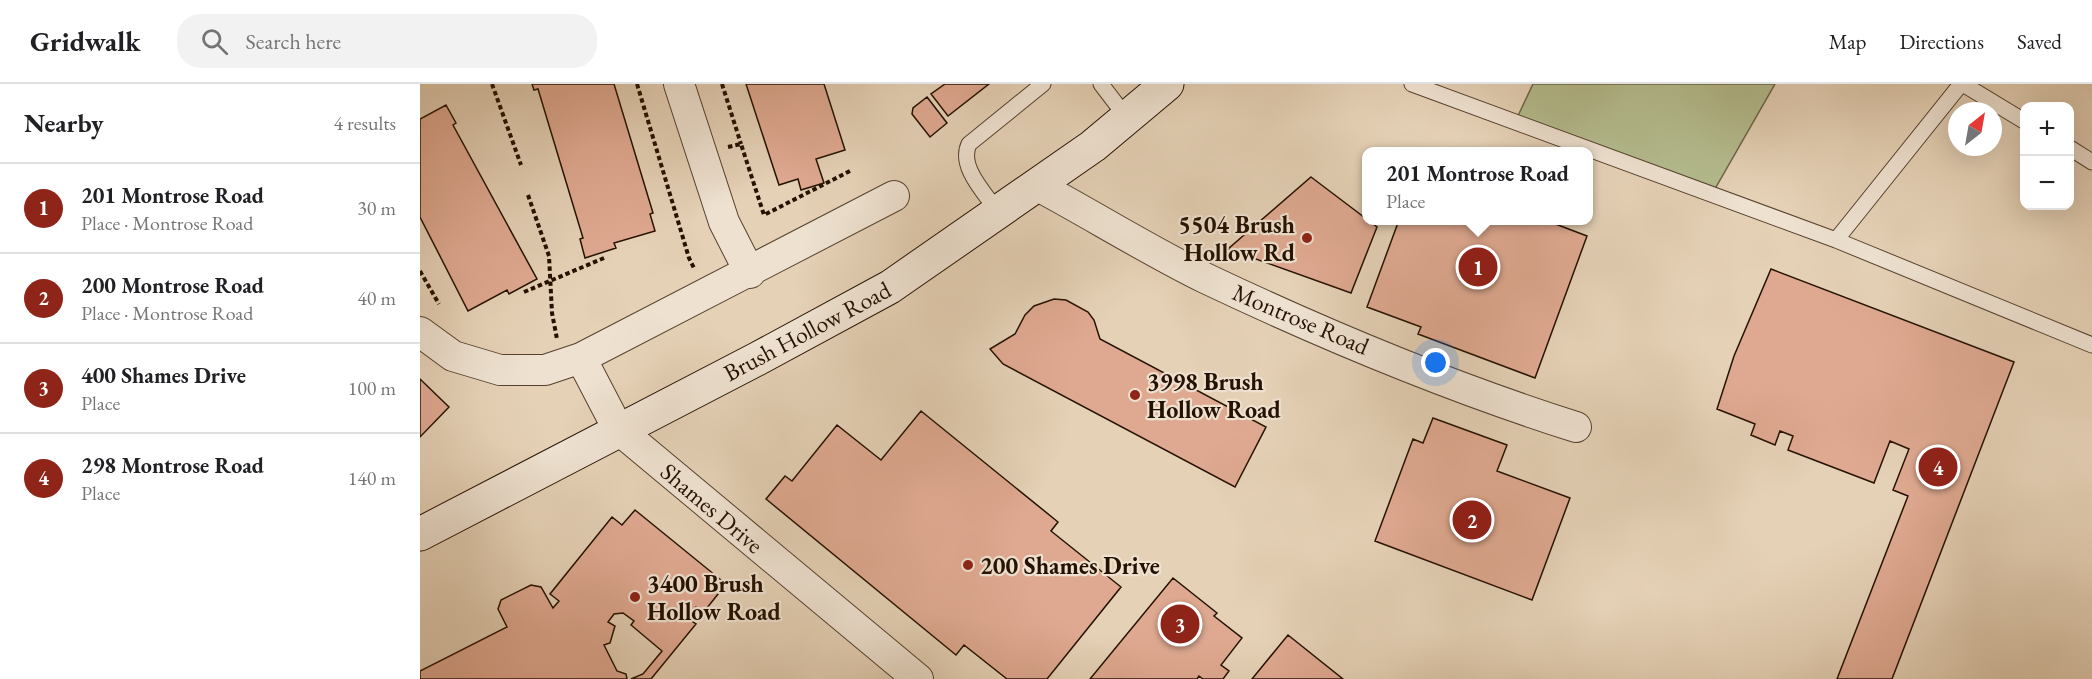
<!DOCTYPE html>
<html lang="en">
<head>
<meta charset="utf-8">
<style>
	:root { --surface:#fff; --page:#f2f2f2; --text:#202124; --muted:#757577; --line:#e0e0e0; --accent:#8f2418 }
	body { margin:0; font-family:"EB Garamond",serif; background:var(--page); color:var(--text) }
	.controls { position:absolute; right:18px; top:18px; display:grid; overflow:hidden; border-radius:12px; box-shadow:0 6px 24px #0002 }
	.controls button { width:54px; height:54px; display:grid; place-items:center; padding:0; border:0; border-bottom:2px solid var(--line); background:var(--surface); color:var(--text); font:30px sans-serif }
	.compass { position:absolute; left:1528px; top:18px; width:54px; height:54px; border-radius:50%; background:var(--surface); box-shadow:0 6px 24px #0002; rotate:31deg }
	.you { position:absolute; left:1016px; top:279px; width:21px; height:21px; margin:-15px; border:4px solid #fff; border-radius:50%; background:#1a73e8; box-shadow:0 0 0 9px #1a73e833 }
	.badge { display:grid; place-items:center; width:39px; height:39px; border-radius:50%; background:var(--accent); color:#fff; font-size:20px; font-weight:700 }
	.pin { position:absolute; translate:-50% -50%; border:3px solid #fff; box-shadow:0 2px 6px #0006 }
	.popup { position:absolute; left:942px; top:63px; width:231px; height:78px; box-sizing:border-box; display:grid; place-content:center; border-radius:12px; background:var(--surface); filter:drop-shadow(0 2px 4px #0005); font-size:20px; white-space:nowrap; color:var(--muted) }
	.popup b { font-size:22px; color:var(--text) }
	.popup::after { content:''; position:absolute; left:50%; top:100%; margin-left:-12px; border:12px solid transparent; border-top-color:var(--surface) }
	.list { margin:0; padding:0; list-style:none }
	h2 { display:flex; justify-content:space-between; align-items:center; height:78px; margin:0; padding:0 24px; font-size:26px }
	h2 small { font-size:20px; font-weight:400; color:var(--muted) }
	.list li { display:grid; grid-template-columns:39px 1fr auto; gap:18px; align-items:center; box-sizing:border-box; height:90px; padding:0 24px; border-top:2px solid var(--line) }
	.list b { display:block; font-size:22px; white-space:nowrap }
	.list p { margin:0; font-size:20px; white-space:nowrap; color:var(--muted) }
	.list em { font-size:20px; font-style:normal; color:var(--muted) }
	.icon { flex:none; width:33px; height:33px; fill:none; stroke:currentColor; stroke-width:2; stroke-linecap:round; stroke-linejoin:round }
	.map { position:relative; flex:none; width:1672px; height:595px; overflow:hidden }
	header { display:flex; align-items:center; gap:36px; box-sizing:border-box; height:84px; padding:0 30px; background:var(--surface); border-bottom:2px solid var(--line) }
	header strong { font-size:28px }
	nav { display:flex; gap:33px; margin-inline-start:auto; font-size:21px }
	.search { width:420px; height:54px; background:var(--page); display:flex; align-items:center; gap:15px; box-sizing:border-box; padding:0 21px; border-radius:24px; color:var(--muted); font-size:22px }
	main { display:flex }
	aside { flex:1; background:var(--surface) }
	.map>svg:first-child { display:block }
	.green { fill:#b4bc8e; stroke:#6c6647; stroke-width:1.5 }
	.building { fill:#dfa991; stroke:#251100; stroke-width:1.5 }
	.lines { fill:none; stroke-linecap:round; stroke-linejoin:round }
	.lane-casing { stroke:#55412e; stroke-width:17 }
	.street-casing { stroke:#55412e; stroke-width:32 }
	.secondary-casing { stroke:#251100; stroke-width:35 }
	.path { stroke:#251100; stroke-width:4; stroke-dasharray:4.5 3; stroke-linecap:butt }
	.lane { stroke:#eee1d0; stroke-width:15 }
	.street { stroke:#eee1d0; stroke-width:30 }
	.secondary { stroke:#eee1d0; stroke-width:33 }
	.poi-dot { fill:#8f2418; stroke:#eee1d0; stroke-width:2 }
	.labels { text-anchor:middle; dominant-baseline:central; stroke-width:4.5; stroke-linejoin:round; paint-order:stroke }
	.poi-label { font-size:24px; font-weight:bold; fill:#251100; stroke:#eee1d0; text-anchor:start }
	.street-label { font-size:24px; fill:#251100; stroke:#eee1d0 }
</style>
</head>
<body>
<header>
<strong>Gridwalk</strong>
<div class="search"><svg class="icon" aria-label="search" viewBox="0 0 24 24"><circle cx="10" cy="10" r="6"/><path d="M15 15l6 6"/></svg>Search here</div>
<nav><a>Map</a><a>Directions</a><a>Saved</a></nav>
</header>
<main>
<aside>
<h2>Nearby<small>4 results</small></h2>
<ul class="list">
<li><span class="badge">1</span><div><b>201 Montrose Road</b><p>Place · Montrose Road</p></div><em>30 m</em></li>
<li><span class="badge">2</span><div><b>200 Montrose Road</b><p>Place · Montrose Road</p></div><em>40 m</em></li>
<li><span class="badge">3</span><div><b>400 Shames Drive</b><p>Place</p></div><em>100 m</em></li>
<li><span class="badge">4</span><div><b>298 Montrose Road</b><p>Place</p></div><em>140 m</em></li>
</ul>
</aside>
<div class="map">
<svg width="1672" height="595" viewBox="0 0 1672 595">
	<rect width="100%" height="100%" fill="#e5d1b6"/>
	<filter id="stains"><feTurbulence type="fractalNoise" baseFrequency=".00333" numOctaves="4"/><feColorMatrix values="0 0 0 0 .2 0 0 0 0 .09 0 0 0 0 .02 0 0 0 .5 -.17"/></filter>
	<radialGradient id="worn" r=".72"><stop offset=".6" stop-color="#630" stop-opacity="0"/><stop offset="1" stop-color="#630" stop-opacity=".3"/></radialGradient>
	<path class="green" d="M 1113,0 L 1355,0 L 1292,110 L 1096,36 Z"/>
	<path class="building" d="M 112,0 L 194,0 L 233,129 L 230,130 L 235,147 L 194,159 L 196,164 L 165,174 L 160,155 L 163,154 L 118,5 L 114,6 Z
		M 326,0 L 404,0 L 425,66 L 396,75 L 404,99 L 381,106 L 378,95 L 359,101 Z
		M 525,0 L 569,0 L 528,32 L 511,10 Z
		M 507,13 L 527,39 L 510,53 L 492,30 L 493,24 Z
		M 26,21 L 36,39 L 33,41 L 117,195 L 89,210 L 87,206 L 48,227 L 0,133 L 0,35 Z
		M 891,93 L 957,143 L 931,209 L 808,165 Z
		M 979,136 L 1125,136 L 1167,152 L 1115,294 L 998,250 L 1001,243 L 947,223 Z
		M 1351,185 L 1594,278 L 1472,595 L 1417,595 L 1488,412 L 1473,406 L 1489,365 L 1470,357 L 1454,399 L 1368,366 L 1373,352 L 1360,347 L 1355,361 L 1331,351 L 1335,340 L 1297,325 L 1314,272 Z
		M 634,215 L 646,216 L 668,228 L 674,236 L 680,255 L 846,343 L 815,403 L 583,280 L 570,265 L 595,250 L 605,231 L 614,222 Z
		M 0,295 L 29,323 L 0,353 Z
		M 501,327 L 638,438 L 631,447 L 701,503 L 627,595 L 587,595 L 544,561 L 536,571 L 346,415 L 365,392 L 372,397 L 417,341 L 461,376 Z
		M 1013,334 L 1087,361 L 1077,387 L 1150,414 L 1112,516 L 955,457 L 993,355 L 1003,359 Z
		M 215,426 L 306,500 L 283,529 L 276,523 L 267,534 L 276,540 L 231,595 L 211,595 L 223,590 L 242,567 L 211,541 L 214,537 L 203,529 L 194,530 L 188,538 L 195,542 L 190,559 L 184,561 L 197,587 L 206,590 L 207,595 L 0,595 L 0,587 L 87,543 L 78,525 L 81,516 L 111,501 L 121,503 L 133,524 L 139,517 L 130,510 L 192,433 L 202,441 Z
		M 753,494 L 797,529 L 794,532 L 822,554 L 801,581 L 809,587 L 803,595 L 783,595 L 779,592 L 777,595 L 670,595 Z
		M 868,551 L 923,595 L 832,595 Z"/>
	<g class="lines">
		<defs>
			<path id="lane" d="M 681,0 L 707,34
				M 992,0 L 1416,156 L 1672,261
				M 1543,0 L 1604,37
				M 1650,64 L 1672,78
				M 578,128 C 566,110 538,83 549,60 L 623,0
				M 1416,156 L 1541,0"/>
			<path id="street" d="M 259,0 L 304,138 L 330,189
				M 618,102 C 674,132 728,166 785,194 C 905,251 1030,303 1156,343
				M 0,248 L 33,272 L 80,286 L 125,286 L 161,274 L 198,345 L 498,595
				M 161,274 L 474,112"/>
			<path id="secondary" d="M 0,450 L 337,275 L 470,203 L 673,62 L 747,0"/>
		</defs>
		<use href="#lane" class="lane-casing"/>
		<use href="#street" class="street-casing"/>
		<use href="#secondary" class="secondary-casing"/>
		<path class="path" d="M 72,0 L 101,81
			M 217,0 L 269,174 L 275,186
			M 302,0 L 321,60
			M 308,63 L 321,60 L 344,131 L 430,87
			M 108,111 L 129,172 L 132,229 L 137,255
			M 0,187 L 19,220
			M 104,208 L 184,174"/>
		<use href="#lane" class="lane"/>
		<use href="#street" class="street"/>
		<use href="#secondary" class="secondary"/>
	</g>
	<g class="poi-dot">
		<circle cx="887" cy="154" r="6"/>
		<circle cx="715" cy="311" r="6"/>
		<circle cx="548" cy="481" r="6"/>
		<circle cx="215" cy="513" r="6"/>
	</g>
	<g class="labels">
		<g class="poi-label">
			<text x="875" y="140" text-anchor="end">5504 Brush<tspan x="875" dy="28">Hollow Rd</tspan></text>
			<text x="727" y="297">3998 Brush<tspan x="727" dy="28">Hollow Road</tspan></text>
			<text x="560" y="481">200 Shames Drive</text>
			<text x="227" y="499">3400 Brush<tspan x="227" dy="28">Hollow Road</tspan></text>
		</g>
		<g class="street-label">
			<text transform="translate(881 235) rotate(23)">Montrose Road</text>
			<text transform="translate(387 247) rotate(-28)">Brush Hollow Road</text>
			<text transform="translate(292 424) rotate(40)">Shames Drive</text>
		</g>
	</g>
	<rect width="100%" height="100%" filter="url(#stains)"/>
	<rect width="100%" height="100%" fill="url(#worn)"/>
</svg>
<div class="controls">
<button>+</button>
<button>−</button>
</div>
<svg class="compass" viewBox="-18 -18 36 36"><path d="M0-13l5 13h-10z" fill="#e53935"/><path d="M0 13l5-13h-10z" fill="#757577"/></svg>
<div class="you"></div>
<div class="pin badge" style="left:1058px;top:183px">1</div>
<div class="popup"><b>201 Montrose Road</b>Place</div>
<div class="pin badge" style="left:1052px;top:436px">2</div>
<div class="pin badge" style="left:760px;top:540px">3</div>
<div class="pin badge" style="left:1518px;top:383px">4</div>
</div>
</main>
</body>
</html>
